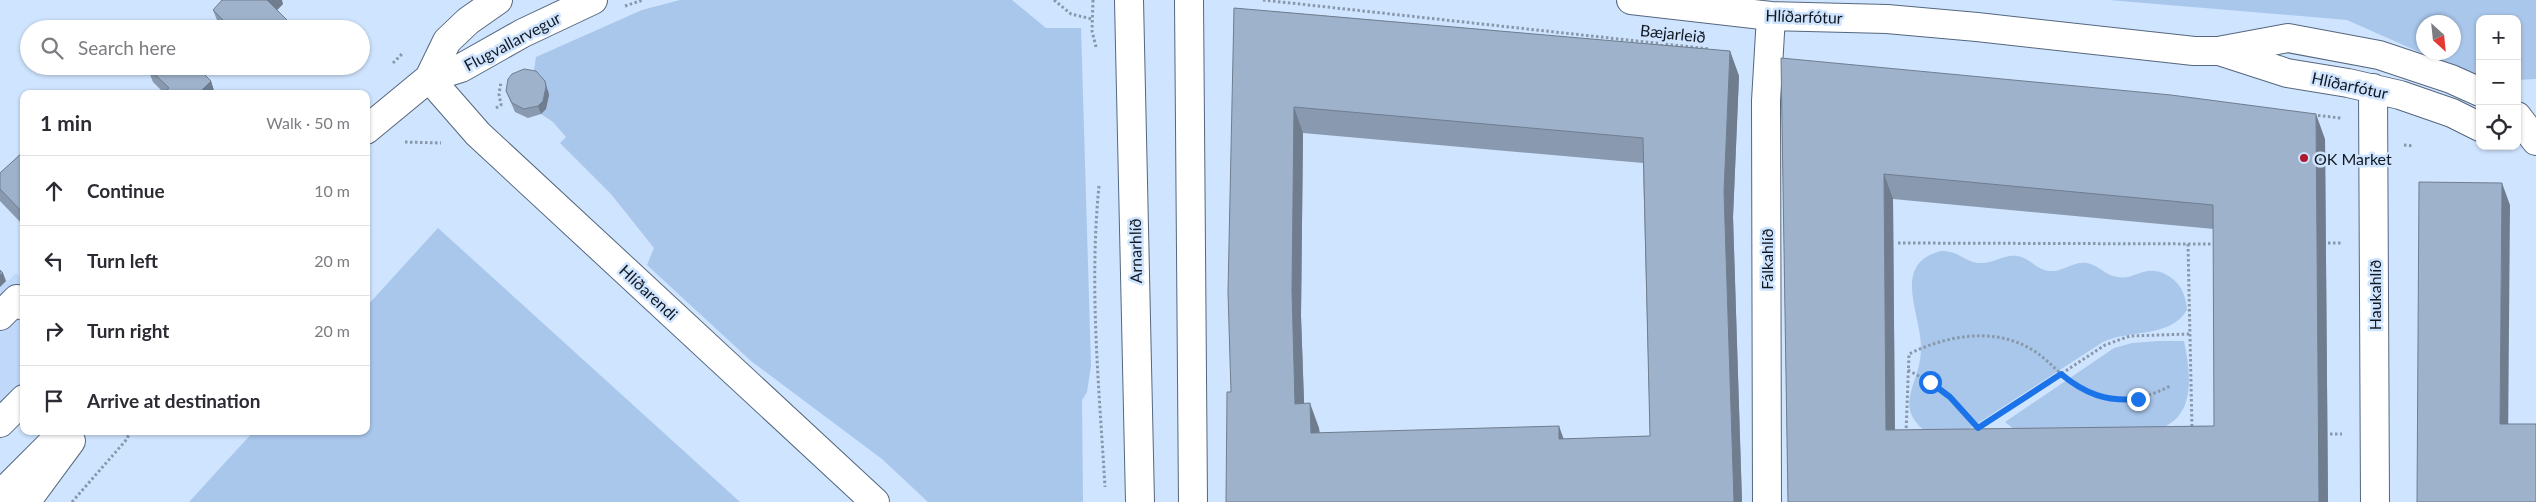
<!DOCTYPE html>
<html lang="en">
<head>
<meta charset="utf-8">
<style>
	:root { --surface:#fff; --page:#f7f7f7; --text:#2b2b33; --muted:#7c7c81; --line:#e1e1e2 }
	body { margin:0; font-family:Lato,sans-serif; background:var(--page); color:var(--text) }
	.controls { position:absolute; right:15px; top:15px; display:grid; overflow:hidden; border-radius:10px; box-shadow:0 1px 4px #0004 }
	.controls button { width:45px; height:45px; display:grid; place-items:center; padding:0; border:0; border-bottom:1px solid var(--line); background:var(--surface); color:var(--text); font:25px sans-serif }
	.compass { position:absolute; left:2416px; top:15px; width:45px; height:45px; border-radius:50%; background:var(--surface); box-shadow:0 1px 4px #0004; rotate:153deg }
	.stop { position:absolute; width:15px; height:15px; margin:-11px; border:4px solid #1a73e8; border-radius:50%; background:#fff }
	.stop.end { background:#1a73e8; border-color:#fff; box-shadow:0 1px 5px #0008 }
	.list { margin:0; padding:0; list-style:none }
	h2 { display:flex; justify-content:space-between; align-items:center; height:65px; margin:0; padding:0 20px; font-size:21px }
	h2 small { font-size:16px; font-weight:400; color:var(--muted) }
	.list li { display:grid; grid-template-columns:32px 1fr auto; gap:15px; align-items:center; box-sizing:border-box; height:70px; padding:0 20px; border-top:1px solid var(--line) }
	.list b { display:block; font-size:19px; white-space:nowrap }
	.list em { font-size:16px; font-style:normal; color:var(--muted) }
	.icon { flex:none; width:28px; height:28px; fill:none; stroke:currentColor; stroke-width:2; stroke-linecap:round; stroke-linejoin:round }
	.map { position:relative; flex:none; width:2536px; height:502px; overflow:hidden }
	.search { position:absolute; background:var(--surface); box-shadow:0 1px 4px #0004; left:20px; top:20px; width:350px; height:55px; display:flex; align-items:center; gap:12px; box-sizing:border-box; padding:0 18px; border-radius:28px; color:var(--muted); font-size:19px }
	.panel { position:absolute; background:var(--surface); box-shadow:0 1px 4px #0004; left:20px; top:90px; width:350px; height:345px; border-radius:10px }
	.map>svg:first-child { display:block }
	.built { fill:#c0d8f9 }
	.green { fill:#a9c6eb; fill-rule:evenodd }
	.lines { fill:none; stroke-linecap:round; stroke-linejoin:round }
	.minor-casing { stroke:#55677e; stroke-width:30 }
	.path { stroke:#8898ab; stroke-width:3; stroke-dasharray:2.5 2.5; stroke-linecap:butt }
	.minor { stroke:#fff; stroke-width:28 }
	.wall { fill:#8999af; fill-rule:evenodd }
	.shaded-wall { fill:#6f7d8f }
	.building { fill:#9fb2cc; stroke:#6f7d8f; fill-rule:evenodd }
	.route { stroke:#1a73e8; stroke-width:6 }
	.poi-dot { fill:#ad192f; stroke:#cfe4fe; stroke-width:2 }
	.labels { text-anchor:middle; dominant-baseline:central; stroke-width:5; stroke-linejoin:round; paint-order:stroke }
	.street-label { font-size:16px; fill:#111821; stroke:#cfe4fe }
	.poi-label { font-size:16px; fill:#111821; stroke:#cfe4fe; text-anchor:start }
</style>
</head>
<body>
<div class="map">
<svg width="2536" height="502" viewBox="0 0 2536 502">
	<rect width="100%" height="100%" fill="#cfe4fe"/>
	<path class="built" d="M 16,273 L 24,281 L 24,416 L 0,440 L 0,274 L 8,281 Z"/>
	<path class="green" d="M 680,0 L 1012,0 L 1046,28 L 1081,28 L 1091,366 L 1087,392 L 1082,400 L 1083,502 L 928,502 L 882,459 L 751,361 L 647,265 L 654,248 L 611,194 L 560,143 L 566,137 L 553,122 L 541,114 L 546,109 L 549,95 L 533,78 L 536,57 L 642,10 Z
		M 2109,0 L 2536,0 L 2536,79 L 2517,80 L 2517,19 L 2480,19 L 2480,79 L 2347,20 ZM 2424,22 L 2454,22 L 2454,52 L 2424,52 Z
		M 438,228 L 740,502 L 189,502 L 254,431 L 366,431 L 366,307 Z
		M 1941,251 C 1961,251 1965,263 1980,263 C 1993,264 2003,254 2017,256 C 2032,258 2036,272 2054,271 C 2066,270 2074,261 2087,263 C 2099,265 2106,276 2118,277 C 2135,280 2145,264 2165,274 C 2180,281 2186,295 2187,310 C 2170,338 2132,329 2103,342 L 1969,429 L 1929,434 C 1890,406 1921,385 1921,349 C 1922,315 1890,264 1941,251 Z
		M 2159,341 L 2184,341 C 2194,389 2194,432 2132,433 C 2123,433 2115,428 2106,427 C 2099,427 2094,429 2087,430 C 2063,430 2039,430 2015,430 L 2005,422 L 2114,348 L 2132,343 Z"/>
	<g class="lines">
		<defs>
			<path id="minor" d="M 1129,0 L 1140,502
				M 1189,0 L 1193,502
				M 1631,0 L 1771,16 L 1887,19 L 1977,27 L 2194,51 L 2218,51 L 2288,38 L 2379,55 L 2451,79 L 2480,92
				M 2222,52 L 2287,73 L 2348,83 L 2400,95 L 2452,113 L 2480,127
				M 429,78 L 478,134 L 875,502
				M 429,78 L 447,41 L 468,21 L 498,0
				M 2373,88 L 2375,502
				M 2517,116 L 2536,141
				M 366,130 L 429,78 L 461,68 L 523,33 L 593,0
				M 0,316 L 17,299 L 24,306
				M 0,423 L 24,399
				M 0,495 L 64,431
				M 26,502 L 71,441
				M 1767,502 L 1766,101 L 1771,16"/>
		</defs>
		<use href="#minor" class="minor-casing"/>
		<path class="path" d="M 1054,0 L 1071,14 L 1092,19
			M 1093,0 L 1092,31 L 1096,47
			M 1263,0 L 1710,49
			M 625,6 L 643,0
			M 393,63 L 403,53
			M 496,108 L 501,105 L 499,94 L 501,82
			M 2313,115 L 2341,118
			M 405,142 L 441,143
			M 2404,145 L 2413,146
			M 1099,186 C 1089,286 1099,386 1105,487
			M 1898,243 L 2216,244
			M 2328,243 L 2342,243
			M 2188,244 L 2192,429
			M 1908,370 C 1936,385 1958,403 1977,428
			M 1974,431 L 2105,345 L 2130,336 L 2190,334
			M 1906,433 L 1909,354 C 1945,336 1992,327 2029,348 C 2044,356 2055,369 2068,380 C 2099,405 2136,404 2170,386
			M 2330,434 L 2342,434
			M 72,502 L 127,439 L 130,431"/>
		<use href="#minor" class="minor"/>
	</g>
	<path class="wall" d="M 283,4 L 277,10 L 294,29 L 223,29 L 219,25 L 213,10 Z
		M 1234,8 L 1730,51 L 1739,76 L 1733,217 L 1742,502 L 1226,502 L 1231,392 ZM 1303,133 L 1643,163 L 1650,436 L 1564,439 L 1320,433 L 1319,428 L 1304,403 L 1301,316 Z
		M 1781,58 L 2325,139 L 2328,502 L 1788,502 ZM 1893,199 L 2214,229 L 2214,426 L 1895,430 Z
		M 260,66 L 274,66 L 267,73 Z
		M 147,67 L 211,81 L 215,94 L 163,94 L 164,93 L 153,82 Z
		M 548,90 L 549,95 L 546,109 L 541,114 L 528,118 L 515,112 L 506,91 Z
		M 24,151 L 24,226 L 0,201 L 0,173 Z"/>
	<path class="shaded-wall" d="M 267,0 L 282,0 L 283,4 L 272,15 Z
		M 1730,51 L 1739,76 L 1733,217 L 1742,502 L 1734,502 L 1724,192 Z
		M 265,66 L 274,66 L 267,73 Z
		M 211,81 L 215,94 L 198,94 Z
		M 545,81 L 549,95 L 546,109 L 541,114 L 538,106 Z
		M 1294,107 L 1303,133 L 1301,316 L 1305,429 L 1295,404 L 1292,291 Z
		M 2316,114 L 2325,139 L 2328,502 L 2319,502 Z
		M 1884,174 L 1893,199 L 1895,455 L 1886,430 Z
		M 2502,183 L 2510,205 L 2508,447 L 2500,424 Z
		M 3,273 L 6,281 L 0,287 L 0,275 Z
		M 1310,403 L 1319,428 L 1320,458 L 1311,433 Z
		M 1559,426 L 1568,451 L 1559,439 Z"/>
	<path class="building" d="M 222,0 L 267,0 L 293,26 L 290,29 L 232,29 L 213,10 Z
		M 1234,8 L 1730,51 L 1724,192 L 1734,502 L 1226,502 L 1227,392 L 1231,392 L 1228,292 ZM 1294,107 L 1643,138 L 1650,436 L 1559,439 L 1559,426 L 1311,433 L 1310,403 L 1295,404 L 1292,291 Z
		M 1781,58 L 2171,95 L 2316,114 L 2319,502 L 1788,502 ZM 1884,174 L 2213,205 L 2214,426 L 1886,430 Z
		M 148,66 L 196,66 L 211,81 L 198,94 L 163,94 L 169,88 L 147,67 Z
		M 524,69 L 536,71 L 545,81 L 546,87 L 543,101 L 538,106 L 524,109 L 512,103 L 506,91 L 508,79 L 512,74 Z
		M 24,151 L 24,214 L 0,189 L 0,173 Z
		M 2419,182 L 2502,183 L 2500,424 L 2536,424 L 2536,502 L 2417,502 Z
		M 0,270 L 3,273 L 0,275 Z"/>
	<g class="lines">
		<path class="route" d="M 1930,382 L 1950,397 L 1978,428 L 2061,374 C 2085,394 2107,402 2138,399"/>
	</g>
	<circle class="poi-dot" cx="2304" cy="158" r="5"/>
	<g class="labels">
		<g class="street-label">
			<text transform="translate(1804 16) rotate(2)">Hlíðarfótur</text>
			<text transform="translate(1673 33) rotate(6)">Bæjarleið</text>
			<text transform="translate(512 41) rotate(-28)">Flugvallarvegur</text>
			<text transform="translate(2350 85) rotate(12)">Hlíðarfótur</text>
			<text transform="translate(1135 251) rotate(-91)">Arnarhlíð</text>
			<text transform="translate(1766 259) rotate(-90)">Fálkahlíð</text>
			<text transform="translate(649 292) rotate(43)">Hlíðarendi</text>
			<text transform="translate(2374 295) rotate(-90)">Haukahlíð</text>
		</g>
		<g class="poi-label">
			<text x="2314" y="158">OK Market</text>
		</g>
	</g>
</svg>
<div class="controls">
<button>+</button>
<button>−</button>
<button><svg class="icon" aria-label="locate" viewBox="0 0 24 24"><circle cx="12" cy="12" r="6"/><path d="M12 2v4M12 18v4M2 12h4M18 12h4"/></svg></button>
</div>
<svg class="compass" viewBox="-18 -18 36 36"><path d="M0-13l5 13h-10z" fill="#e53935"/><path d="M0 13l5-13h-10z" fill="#7c7c81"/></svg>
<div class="stop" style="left:1930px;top:382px"></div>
<div class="stop end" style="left:2138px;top:399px"></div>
<div class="search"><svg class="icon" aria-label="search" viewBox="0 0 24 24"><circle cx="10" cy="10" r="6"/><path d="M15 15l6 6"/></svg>Search here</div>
<section class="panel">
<h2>1 min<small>Walk · 50 m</small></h2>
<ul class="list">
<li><svg class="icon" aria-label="ahead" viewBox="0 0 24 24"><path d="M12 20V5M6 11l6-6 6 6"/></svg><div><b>Continue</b></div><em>10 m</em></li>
<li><svg class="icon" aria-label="left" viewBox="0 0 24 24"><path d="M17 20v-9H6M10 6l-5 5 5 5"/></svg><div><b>Turn left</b></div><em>20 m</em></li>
<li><svg class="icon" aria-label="right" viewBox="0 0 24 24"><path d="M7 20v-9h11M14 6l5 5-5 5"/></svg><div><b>Turn right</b></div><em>20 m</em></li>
<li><svg class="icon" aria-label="arrive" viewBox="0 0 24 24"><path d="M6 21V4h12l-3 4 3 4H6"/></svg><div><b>Arrive at destination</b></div></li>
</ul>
</section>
</div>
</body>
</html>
